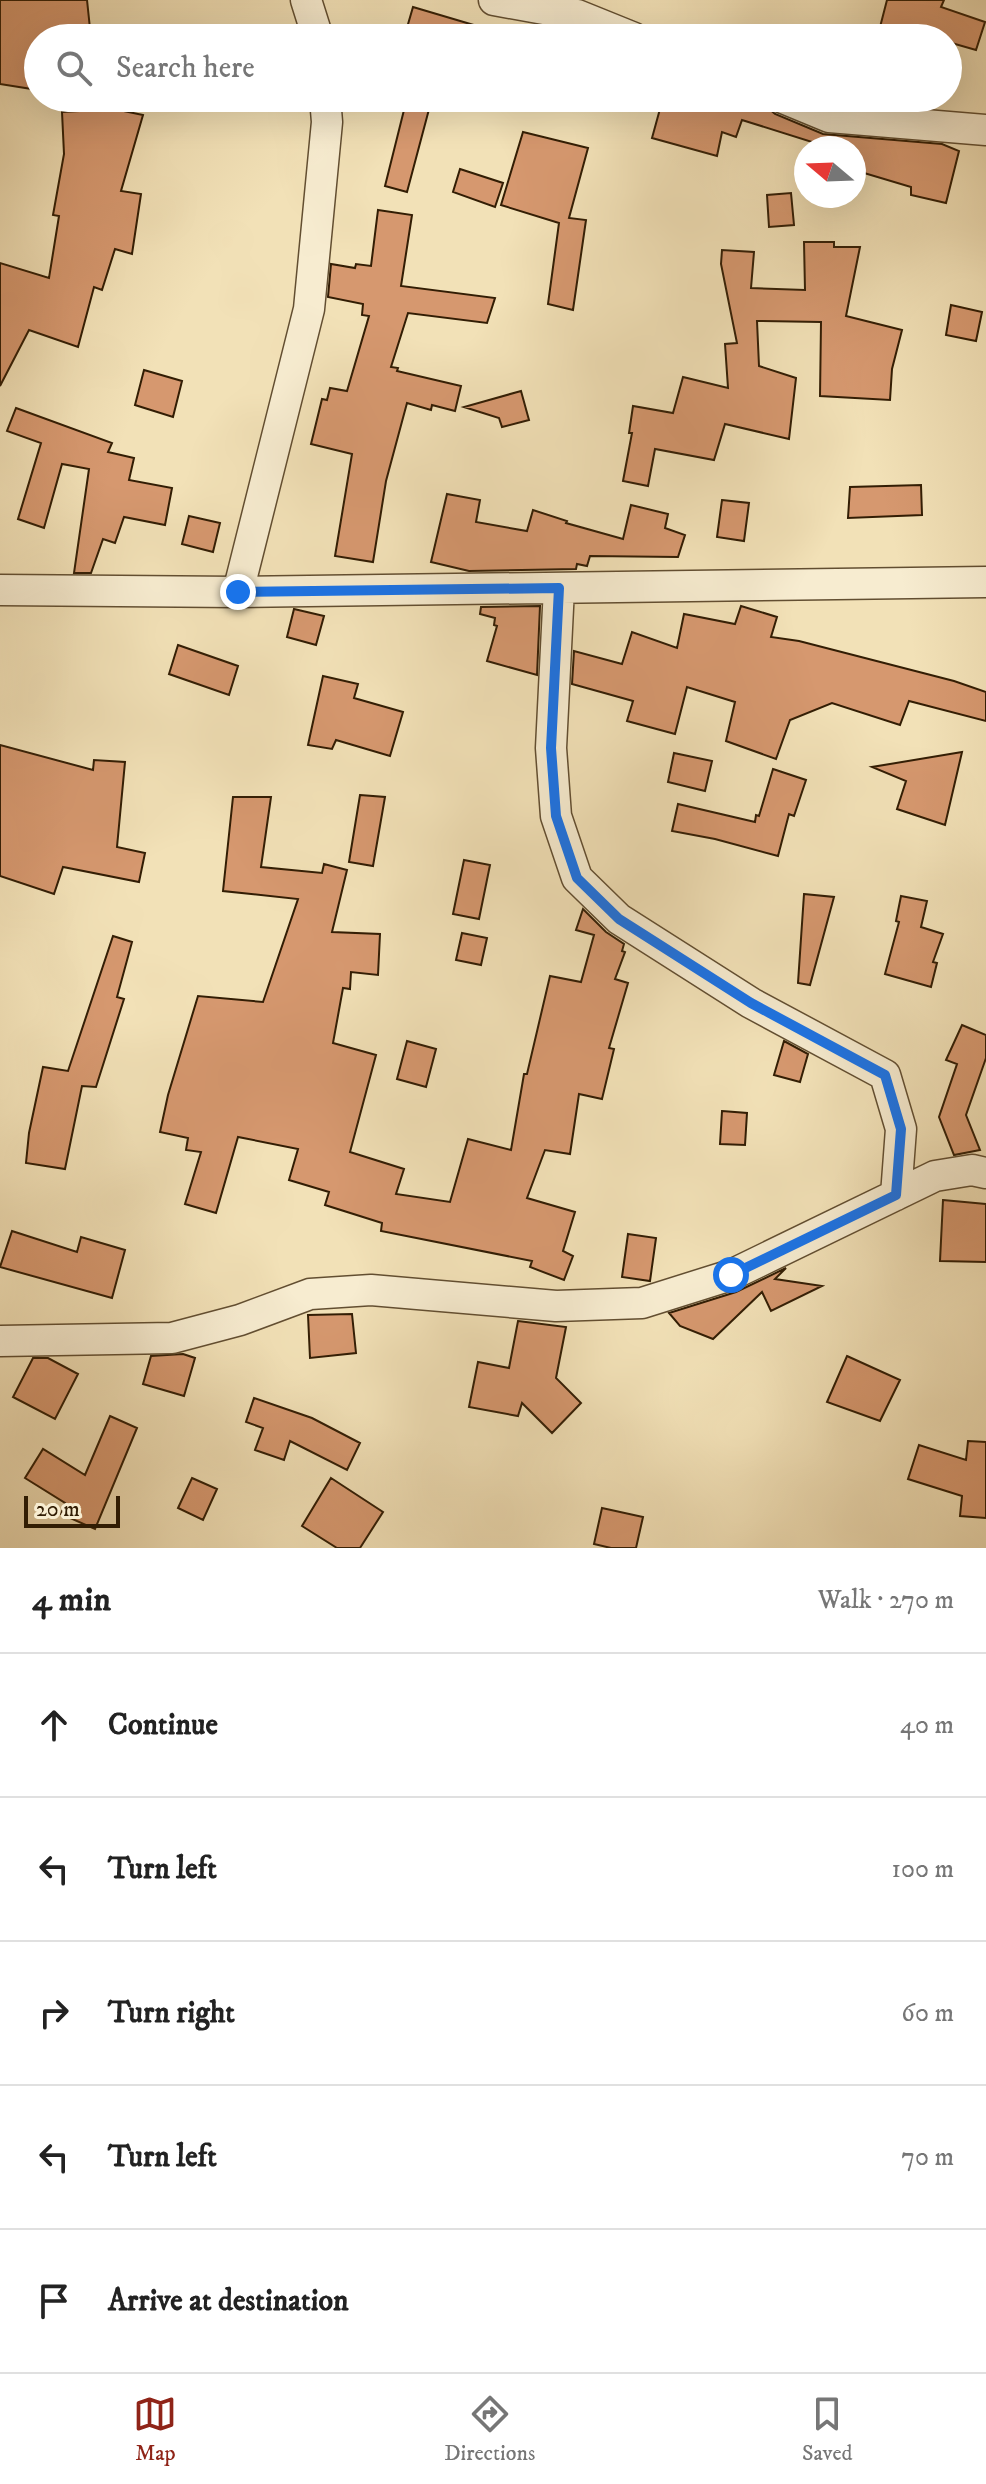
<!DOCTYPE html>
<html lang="en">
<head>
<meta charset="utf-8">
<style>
	:root { --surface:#fff; --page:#f6f6f6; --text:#222; --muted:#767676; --line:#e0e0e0; --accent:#8f2418 }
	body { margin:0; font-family:"IM FELL DW Pica",serif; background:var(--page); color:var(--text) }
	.compass { position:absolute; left:794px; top:136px; width:72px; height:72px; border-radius:50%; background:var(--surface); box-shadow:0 8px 32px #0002; rotate:289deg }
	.scale { position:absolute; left:24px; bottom:20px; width:96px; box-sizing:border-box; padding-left:8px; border:4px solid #321d04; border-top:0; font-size:22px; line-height:28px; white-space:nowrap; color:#321d04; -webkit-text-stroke:6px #f7ecd0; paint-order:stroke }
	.stop { position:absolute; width:24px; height:24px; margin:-18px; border:6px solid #1a73e8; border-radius:50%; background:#fff }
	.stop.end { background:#1a73e8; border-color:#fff; box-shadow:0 2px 8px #0008 }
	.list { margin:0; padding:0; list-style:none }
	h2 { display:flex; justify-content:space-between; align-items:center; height:104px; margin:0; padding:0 32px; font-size:34px }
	h2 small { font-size:26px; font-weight:400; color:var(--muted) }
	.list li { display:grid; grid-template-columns:52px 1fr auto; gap:24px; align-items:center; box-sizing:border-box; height:144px; padding:0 32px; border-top:2px solid var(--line) }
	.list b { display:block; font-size:30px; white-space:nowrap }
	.list em { font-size:26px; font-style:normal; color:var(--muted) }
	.icon { flex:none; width:44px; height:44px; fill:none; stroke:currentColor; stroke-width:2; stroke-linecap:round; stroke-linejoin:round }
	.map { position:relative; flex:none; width:986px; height:1548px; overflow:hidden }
	.search { position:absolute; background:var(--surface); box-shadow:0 8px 32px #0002; left:24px; right:24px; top:24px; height:88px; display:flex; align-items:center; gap:20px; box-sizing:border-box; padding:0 28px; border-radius:44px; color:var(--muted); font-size:30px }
	.sheet { height:824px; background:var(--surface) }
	nav { display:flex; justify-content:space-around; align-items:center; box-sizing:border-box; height:112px; border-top:2px solid var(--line); background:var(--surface); font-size:22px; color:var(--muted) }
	nav a { display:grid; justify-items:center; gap:4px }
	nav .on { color:var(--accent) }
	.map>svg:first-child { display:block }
	.building { fill:#d6986f; stroke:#321d04; stroke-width:2 }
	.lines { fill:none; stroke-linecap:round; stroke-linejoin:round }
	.minor-casing { stroke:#624e31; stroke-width:33 }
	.minor { stroke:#f7ecd0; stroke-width:30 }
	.route { stroke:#1a73e8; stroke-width:10 }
</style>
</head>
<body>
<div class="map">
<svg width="986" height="1548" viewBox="0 0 986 1548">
	<rect width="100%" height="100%" fill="#f2e1b7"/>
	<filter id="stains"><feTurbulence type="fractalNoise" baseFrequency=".0025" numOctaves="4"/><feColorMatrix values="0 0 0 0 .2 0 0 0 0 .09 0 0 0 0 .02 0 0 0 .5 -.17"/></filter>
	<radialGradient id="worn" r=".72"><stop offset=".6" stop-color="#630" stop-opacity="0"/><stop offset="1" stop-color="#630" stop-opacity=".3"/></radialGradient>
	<path class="building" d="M 0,0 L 87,0 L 91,38 L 38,38 L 38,90 L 0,84 Z
		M 887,0 L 944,0 L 941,7 L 985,22 L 976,50 L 948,42 L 948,38 L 910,38 L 879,31 Z
		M 413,7 L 494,31 L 493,38 L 404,38 Z
		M 407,98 L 432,98 L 407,192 L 385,186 Z
		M 663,98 L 765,98 L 768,108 L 775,114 L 823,134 L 942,144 L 959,151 L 946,203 L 911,195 L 911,187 L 854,170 L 854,148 L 831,148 L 742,120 L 736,137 L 722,132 L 717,156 L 652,138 Z
		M 114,109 L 143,115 L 121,191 L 141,194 L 132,254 L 115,249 L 102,290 L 94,287 L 78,347 L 29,330 L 0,386 L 0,263 L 49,278 L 59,216 L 53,215 L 64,154 L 62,112 Z
		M 523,132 L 588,148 L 569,218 L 586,220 L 573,310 L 548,304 L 559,223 L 501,205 Z
		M 460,169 L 503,183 L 495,207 L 453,192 Z
		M 791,193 L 794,225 L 769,227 L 767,195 Z
		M 378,210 L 412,215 L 401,286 L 495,298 L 487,323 L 408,313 L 391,367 L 398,368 L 397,371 L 461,386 L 455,411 L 432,405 L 431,410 L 407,403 L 386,481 L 373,562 L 335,556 L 352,454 L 311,444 L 322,399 L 327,400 L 330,388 L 347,391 L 369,316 L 362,315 L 363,304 L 328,297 L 331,264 L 355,268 L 356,264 L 371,266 Z
		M 804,242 L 834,242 L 834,247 L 860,247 L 846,316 L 902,330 L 892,369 L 890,400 L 820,396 L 821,322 L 757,321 L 759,366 L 796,378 L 789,439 L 725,424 L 714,460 L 655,449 L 648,486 L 623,481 L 632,433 L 629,433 L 633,406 L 673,413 L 683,377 L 728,388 L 725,344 L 737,343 L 721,264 L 722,250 L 754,252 L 751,288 L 805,290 Z
		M 951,305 L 982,312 L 976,341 L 946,335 Z
		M 144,370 L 182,381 L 173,417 L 135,405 Z
		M 521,391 L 529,420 L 502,427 L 499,418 L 464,407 Z
		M 16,408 L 112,443 L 108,452 L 134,458 L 129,480 L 172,488 L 165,525 L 124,517 L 115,543 L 103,539 L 91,573 L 74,573 L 89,469 L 62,464 L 44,528 L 18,519 L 41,443 L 7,431 Z
		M 921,485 L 922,515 L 848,518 L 850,487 Z
		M 447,494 L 480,500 L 476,522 L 527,531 L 533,510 L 567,521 L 566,523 L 623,539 L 631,505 L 668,514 L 665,528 L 685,535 L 678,557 L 590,556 L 587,566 L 577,564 L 576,569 L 469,571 L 431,562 Z
		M 722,500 L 749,503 L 744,541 L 717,537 Z
		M 189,516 L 220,523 L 213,552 L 182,544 Z
		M 540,606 L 537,675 L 487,661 L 497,626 L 494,625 L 495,618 L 480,614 L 481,607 Z
		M 741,606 L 777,617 L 771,637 L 799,641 L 954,681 L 986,692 L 986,721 L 909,701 L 900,725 L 832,703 L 790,720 L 776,759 L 726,741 L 735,702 L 687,687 L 675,734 L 627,721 L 633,701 L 572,684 L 574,651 L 622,664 L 632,632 L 677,648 L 684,614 L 735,624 Z
		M 294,609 L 324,616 L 316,645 L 287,637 Z
		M 178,645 L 238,666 L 229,695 L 169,674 Z
		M 323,676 L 358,684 L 354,698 L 403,712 L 390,756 L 336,740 L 332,749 L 308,745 Z
		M 0,745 L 93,770 L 94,760 L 125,762 L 117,847 L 145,853 L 139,882 L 63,867 L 54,894 L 0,876 Z
		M 962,752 L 945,825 L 897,809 L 906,781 L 872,767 Z
		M 674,753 L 712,761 L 705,791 L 668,782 Z
		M 773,769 L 806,780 L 794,816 L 789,814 L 778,856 L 715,839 L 672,831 L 678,804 L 755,822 L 756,815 L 759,816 Z
		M 360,795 L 385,797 L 373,866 L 349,862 Z
		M 233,797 L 271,797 L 261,867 L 322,873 L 324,864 L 347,870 L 332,932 L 380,934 L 378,975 L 351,972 L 350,989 L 343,988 L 333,1043 L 376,1055 L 350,1152 L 404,1169 L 396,1194 L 450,1202 L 468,1139 L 511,1150 L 524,1074 L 527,1074 L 550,976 L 581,982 L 594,935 L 576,930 L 583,909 L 606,932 L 624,944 L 622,951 L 625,952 L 615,979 L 628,983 L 609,1048 L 614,1049 L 602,1099 L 579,1094 L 570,1154 L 545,1150 L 527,1198 L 575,1212 L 563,1251 L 573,1256 L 564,1280 L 530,1267 L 532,1261 L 381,1231 L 382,1223 L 325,1205 L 329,1192 L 289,1180 L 298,1149 L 238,1137 L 216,1213 L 185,1204 L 201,1152 L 186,1150 L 188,1138 L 160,1132 L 168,1095 L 198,996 L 263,1002 L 298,899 L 223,891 Z
		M 464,860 L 490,865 L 479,919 L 453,914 Z
		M 804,894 L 834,897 L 810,985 L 798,983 Z
		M 901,896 L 927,901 L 921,927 L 943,934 L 933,962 L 937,963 L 931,987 L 885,974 L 899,922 L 896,921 Z
		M 462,933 L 487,938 L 481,965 L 456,960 Z
		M 113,936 L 132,942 L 117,997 L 124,999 L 96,1087 L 82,1086 L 65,1169 L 26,1163 L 29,1133 L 43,1067 L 68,1071 Z
		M 962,1025 L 986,1035 L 986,1058 L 966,1115 L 980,1150 L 954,1155 L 939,1117 L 957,1064 L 946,1060 Z
		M 407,1041 L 436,1049 L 426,1087 L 397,1079 Z
		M 784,1041 L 808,1054 L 800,1082 L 774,1075 Z
		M 722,1111 L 747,1113 L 745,1145 L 720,1144 Z
		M 943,1200 L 986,1204 L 986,1262 L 940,1261 Z
		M 12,1231 L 77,1252 L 81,1237 L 125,1250 L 112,1298 L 0,1267 Z
		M 628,1234 L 656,1238 L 650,1281 L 622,1277 Z
		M 786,1268 L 775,1279 L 822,1286 L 771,1311 L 762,1292 L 713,1339 L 680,1326 L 669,1313 L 736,1292 Z
		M 352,1314 L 356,1353 L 310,1358 L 308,1315 Z
		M 518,1321 L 566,1327 L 556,1378 L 581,1403 L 552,1433 L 522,1403 L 518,1416 L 469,1407 L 478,1362 L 509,1368 Z
		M 183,1354 L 195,1358 L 184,1396 L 143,1384 L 151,1356 Z
		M 847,1356 L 900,1380 L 880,1421 L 827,1402 Z
		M 33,1358 L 48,1358 L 78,1374 L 55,1419 L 13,1397 Z
		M 254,1398 L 312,1418 L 360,1443 L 347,1470 L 290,1441 L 284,1460 L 255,1450 L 263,1428 L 246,1422 Z
		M 110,1416 L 137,1428 L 95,1529 L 61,1514 L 65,1503 L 25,1478 L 43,1449 L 85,1475 Z
		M 968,1441 L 986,1442 L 986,1518 L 960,1516 L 962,1496 L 908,1479 L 919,1445 L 966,1460 Z
		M 192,1478 L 217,1489 L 203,1520 L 178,1508 Z
		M 331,1478 L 383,1512 L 360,1548 L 337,1548 L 302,1526 Z
		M 602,1508 L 643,1517 L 636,1548 L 611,1548 L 594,1544 Z"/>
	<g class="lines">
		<defs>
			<path id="minor" d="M 306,0 L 318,38
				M 494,0 L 577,15 L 634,38
				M 783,98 L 829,117 L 986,130
				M 559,588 L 551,748 L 556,816 L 577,878 L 619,919 L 751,1003 L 885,1075 L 901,1129 L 896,1195
				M 0,590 L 238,592 L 986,582
				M 238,592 L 309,309 L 327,122 L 325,98
				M 0,1341 L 172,1338 L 240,1320 L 310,1294 L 371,1290 L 556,1306 L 642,1303 L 731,1275 L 935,1176 L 972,1170 L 986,1173"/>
		</defs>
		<use href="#minor" class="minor-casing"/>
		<use href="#minor" class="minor"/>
	</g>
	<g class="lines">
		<path class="route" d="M 238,592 L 559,588 L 551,748 L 556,816 L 577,878 L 619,919 L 751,1003 L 885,1075 L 901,1129 L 896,1195 L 731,1275"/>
	</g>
	<rect width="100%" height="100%" filter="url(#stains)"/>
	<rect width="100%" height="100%" fill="url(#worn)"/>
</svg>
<svg class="compass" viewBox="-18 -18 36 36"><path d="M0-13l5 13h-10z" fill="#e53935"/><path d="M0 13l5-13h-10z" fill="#767676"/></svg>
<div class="scale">20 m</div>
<div class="stop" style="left:731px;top:1275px"></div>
<div class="stop end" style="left:238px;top:592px"></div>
<div class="search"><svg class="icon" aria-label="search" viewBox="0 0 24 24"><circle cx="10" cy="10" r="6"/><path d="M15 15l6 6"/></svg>Search here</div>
</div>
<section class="sheet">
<h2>4 min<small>Walk · 270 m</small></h2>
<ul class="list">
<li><svg class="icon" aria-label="ahead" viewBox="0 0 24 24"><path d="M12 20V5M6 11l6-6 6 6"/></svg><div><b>Continue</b></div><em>40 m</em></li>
<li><svg class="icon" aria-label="left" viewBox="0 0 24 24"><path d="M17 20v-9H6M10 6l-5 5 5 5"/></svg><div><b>Turn left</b></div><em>100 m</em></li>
<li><svg class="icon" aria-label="right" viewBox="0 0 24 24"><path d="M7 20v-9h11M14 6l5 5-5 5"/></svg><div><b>Turn right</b></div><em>60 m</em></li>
<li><svg class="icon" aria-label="left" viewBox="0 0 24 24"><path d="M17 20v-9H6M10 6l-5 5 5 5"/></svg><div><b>Turn left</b></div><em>70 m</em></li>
<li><svg class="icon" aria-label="arrive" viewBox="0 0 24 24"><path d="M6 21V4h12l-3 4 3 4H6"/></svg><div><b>Arrive at destination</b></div></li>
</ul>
</section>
<nav>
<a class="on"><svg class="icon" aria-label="map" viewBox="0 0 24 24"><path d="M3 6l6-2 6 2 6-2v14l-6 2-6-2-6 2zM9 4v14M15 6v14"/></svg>Map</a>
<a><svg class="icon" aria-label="directions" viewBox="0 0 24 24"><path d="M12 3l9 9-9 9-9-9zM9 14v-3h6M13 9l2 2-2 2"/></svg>Directions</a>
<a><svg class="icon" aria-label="saved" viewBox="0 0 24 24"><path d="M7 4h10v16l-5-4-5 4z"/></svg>Saved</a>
</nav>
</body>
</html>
